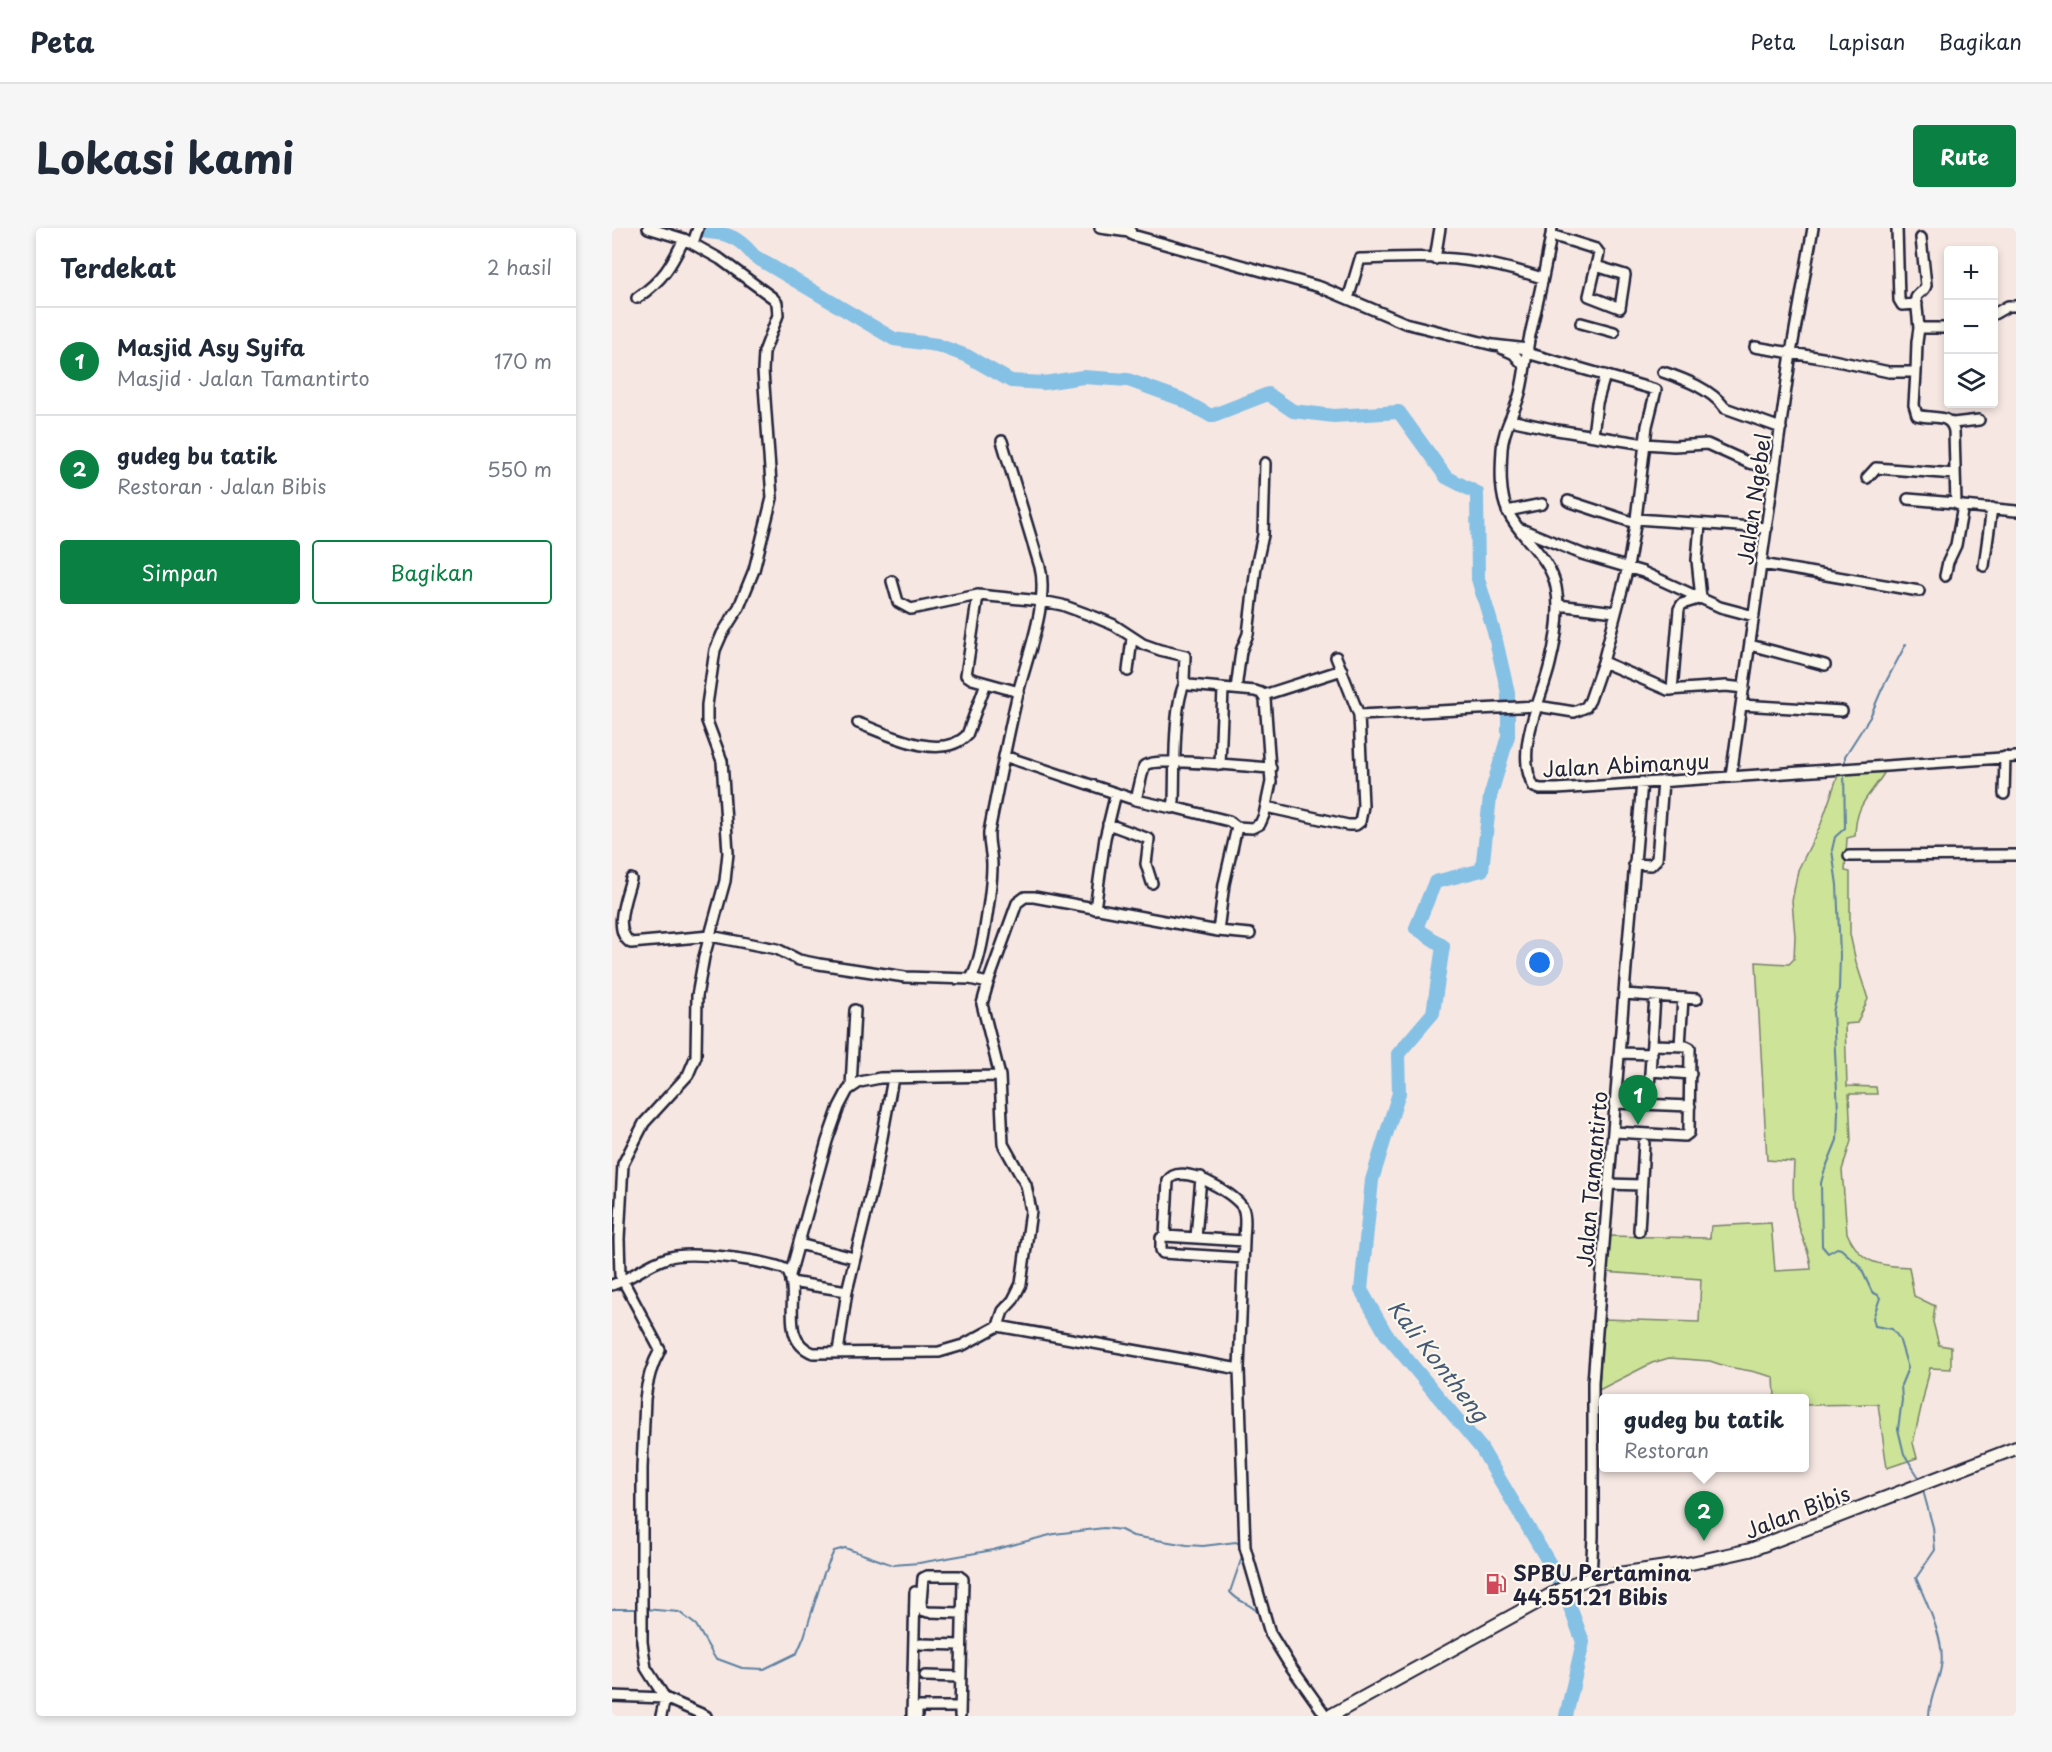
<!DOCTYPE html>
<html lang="id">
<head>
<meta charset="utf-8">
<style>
	:root { --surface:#fff; --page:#f6f6f7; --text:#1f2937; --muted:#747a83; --line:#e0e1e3; --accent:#0b8043 }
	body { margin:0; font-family:"Playpen Sans",sans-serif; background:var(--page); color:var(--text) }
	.controls { position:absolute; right:18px; top:18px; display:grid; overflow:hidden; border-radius:6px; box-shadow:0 3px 9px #0003 }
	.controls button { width:54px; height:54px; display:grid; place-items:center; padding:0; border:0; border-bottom:2px solid var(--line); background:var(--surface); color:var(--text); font:30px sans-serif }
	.you { position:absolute; left:928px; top:735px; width:21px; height:21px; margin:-15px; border:4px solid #fff; border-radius:50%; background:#1a73e8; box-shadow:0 0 0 9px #1a73e833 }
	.badge { display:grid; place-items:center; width:39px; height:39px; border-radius:50%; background:var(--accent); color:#fff; font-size:20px; font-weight:700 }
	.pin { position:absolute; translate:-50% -50px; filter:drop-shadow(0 2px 3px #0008) }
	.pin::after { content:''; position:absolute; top:32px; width:21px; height:18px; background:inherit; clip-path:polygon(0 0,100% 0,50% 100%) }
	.popup { position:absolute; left:987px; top:1166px; width:210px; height:78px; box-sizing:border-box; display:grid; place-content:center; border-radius:6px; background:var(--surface); filter:drop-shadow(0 2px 4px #0005); font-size:20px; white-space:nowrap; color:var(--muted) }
	.popup b { font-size:22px; color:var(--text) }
	.popup::after { content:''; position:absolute; left:50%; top:100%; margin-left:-12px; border:12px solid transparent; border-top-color:var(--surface) }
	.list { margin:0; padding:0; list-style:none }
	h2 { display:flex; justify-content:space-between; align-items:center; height:78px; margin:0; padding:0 24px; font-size:26px }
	h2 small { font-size:20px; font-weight:400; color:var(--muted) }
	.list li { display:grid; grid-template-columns:39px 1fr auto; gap:18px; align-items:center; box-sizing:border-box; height:108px; padding:0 24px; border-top:2px solid var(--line) }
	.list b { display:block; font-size:22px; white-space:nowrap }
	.list p { margin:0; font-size:20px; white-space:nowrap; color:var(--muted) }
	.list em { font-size:20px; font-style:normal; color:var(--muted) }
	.actions { display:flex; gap:12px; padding:18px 24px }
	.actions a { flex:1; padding:14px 0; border:2px solid var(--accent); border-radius:6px; text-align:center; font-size:21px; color:var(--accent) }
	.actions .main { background:var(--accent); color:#fff }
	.icon { flex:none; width:33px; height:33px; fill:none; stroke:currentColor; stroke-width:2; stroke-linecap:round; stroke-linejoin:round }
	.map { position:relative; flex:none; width:1404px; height:1488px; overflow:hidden; border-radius:6px }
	header { display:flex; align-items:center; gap:36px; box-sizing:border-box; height:84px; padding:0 30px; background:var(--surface); border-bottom:2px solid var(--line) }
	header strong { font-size:28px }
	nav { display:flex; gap:33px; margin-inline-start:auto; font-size:21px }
	.intro { display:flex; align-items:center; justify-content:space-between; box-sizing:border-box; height:144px; padding:0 36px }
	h1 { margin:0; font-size:42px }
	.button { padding:15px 27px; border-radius:6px; background:var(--accent); color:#fff; font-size:21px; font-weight:700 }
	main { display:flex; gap:36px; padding:0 36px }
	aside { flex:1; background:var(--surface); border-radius:6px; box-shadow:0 3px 9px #0003 }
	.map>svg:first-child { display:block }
	.green { fill:#cde398; stroke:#78826a; stroke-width:1.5 }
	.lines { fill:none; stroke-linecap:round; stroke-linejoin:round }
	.stream { stroke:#5d81a1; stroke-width:2 }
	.river { stroke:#85c0e5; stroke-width:14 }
	.minor-casing { stroke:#22223b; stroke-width:14 }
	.major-casing { stroke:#22223b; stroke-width:16 }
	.minor { stroke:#fbf7ec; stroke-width:9 }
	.major { stroke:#fbf7ec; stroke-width:12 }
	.labels { text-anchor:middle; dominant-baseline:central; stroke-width:4.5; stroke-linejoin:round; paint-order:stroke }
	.street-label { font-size:21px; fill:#22223b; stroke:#fbf7ec }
	.poi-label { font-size:21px; font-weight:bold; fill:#22223b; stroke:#fbf7ec; text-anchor:start }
	.water-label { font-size:22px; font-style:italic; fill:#455976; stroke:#fbf7ec }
</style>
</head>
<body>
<header>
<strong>Peta</strong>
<nav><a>Peta</a><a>Lapisan</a><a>Bagikan</a></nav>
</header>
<div class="intro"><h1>Lokasi kami</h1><a class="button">Rute</a></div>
<main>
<aside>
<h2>Terdekat<small>2 hasil</small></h2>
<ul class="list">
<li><span class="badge">1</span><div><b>Masjid Asy Syifa</b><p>Masjid · Jalan Tamantirto</p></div><em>170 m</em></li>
<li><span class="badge">2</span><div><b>gudeg bu tatik</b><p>Restoran · Jalan Bibis</p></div><em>550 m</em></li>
</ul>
<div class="actions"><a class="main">Simpan</a><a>Bagikan</a></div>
</aside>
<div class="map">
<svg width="1404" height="1488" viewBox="0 0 1404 1488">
	<rect width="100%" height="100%" fill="#f6e7e2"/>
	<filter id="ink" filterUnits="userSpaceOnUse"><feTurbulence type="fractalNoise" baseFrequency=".0167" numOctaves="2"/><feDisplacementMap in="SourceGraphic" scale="12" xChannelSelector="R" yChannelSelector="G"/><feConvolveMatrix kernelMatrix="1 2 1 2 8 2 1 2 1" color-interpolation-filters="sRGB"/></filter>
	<g filter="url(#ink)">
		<path class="green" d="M 1274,542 C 1258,569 1244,573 1243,608 L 1235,610 L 1233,643 L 1238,644 L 1238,706 L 1244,734 L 1256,771 L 1245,795 L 1233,796 L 1235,858 L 1264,859 L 1265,866 L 1237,866 L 1239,913 L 1230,942 L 1235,1005 C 1249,1036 1265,1037 1297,1039 L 1302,1068 L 1323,1078 L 1321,1094 L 1327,1117 L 1339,1119 L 1339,1141 L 1318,1140 L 1301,1215 L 1305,1230 L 1275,1240 L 1266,1176 L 1193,1177 L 1192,1170 L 1163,1170 L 1162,1149 L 1139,1143 L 1116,1139 L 1098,1133 L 1057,1130 L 1040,1135 L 987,1162 L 991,1091 L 1087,1094 L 1089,1051 L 992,1044 L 995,1008 L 1098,1010 L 1099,998 L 1159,995 L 1163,1043 L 1199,1041 C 1199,1025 1188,1007 1185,991 C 1180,972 1181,953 1182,934 L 1155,932 L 1144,734 L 1177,736 L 1182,731 L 1183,708 L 1180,673 L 1186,642 L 1209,596 L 1227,544 Z"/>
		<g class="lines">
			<path class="stream" d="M 1233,538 L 1233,528 L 1258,489 L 1270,461 L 1294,416
				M 1232,544 L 1233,600 L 1223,609 L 1220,622 L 1225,657 L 1228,727 L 1227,761 L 1221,784 L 1226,883 L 1225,912 L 1212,944 L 1209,955 L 1210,1018 L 1216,1025 L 1225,1020 L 1229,1021 L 1248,1038 L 1260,1064 L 1266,1067 L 1268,1070 L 1261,1090 L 1263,1098 L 1280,1101 L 1287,1110 L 1296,1140 L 1289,1157 L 1290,1172 L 1286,1201 L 1292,1226 L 1308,1251
				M 1310,1259 L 1321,1299 L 1323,1322 L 1304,1350 C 1314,1374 1334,1413 1329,1439 C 1326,1457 1318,1467 1317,1488
				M 631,1326 L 618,1364 C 629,1377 638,1373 649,1388
				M 0,1381 L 27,1381
				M 33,1381 L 67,1384 L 84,1397 L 103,1430 L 130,1440 L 152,1441 L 185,1425 L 192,1409 L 212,1345 L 222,1323 L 233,1320 L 281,1337 L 307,1335 L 381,1322 L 442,1306 L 492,1300 L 509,1302 L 521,1308 L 575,1317 L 591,1318 L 624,1314 L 630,1318"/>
			<path class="river" d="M 87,0 C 94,5 97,4 105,5 C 122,7 132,16 142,28 L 282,111 L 325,117 L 355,128 L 399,153 L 432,155 L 471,149 L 516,152 L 569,171 L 599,188 L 656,166 L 681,183 L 722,188 L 787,184 L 834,249 L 865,265 L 866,351 L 882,404 L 896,465 L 896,508 L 878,569 L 870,642 L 823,654 L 804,700 L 831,718 L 821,785 L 786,826 L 787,865 L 760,952 L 749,1062 L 774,1106 L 869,1220 L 942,1343 L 955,1371 L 971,1414 L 954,1488"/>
			<defs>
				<path id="minor" d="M 36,0 L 72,11 L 108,31 L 161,70 L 165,75 L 166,87 L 152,124 L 151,143 L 160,270 L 142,342 L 127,379 L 110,406 L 103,422 L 95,477 L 95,493 L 110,533 L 116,625 L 113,653 L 92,729 L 85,768 L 84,828 L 76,847 L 32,895 L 11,936 L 7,1011 L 8,1047 L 48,1122 C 39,1138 35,1152 33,1171 L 30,1240 L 30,1414 L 34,1440 L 53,1470 L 49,1488
					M 488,0 L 517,4
					M 517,0 L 520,7 L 708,59 L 793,95 L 881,117 L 916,121
					M 940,0 C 935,36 926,72 918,107 C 914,126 913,146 908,165 C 903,184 891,201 890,221 C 889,239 887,266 896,284 C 909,311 938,328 944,359 C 949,383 944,412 938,436 C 930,471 901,524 922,559 L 928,561 L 945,561 L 1404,529
					M 1285,0 L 1287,72 L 1290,77 L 1305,76
					M 939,7 L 984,21 L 987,25 L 977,68 L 1008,80 L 1013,47 L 984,38
					M 81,15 L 86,0
					M 823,31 L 828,0
					M 25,70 C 51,52 59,38 72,11
					M 736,71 L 748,31 C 783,30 817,28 852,32 C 878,35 905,42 930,50
					M 1382,86 L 1396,78 L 1404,78
					M 969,95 L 1002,104
					M 1307,100 L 1304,70 C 1306,64 1313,64 1314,57 L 1309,10
					M 1143,119 L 1216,131 L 1277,144 L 1304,144 L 1302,177 L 1305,187 C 1320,192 1338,184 1342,203 L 1344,276 L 1351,278 L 1404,283
					M 891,121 L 902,126 L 913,139
					M 1051,144 C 1072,151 1099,161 1113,180 L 1169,200
					M 1304,144 L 1305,114 L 1307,100 L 1336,100
					M 898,192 L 945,202 L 1033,216 L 1062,218 L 1095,216 L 1137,235 L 1163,241
					M 1341,195 L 1367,192
					M 981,207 L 985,175 L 993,147
					M 1255,250 L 1264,240 L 1343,246
					M 1296,271 L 1343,275
					M 956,273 L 1023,295
					M 895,283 L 930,276
					M 1024,291 L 1155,300
					M 909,301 L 970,326 L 1031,344 L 1108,379 L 1142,388
					M 1150,336 L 1307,363
					M 1372,338 L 1380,280
					M 1333,348 L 1336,334 L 1344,317 L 1351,278
					M 280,353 L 286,374 L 299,381 L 366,367 L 430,373 L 450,377 L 483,389 L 502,397 L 531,416 L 548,422 L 573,428 L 572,452 L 577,457 L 643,463 L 649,465 L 653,471 L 659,554 L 652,587 L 648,596 L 640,600 L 625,599
					M 366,367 L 354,447 L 360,451 L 407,464
					M 946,377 L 1003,384
					M 1138,417 L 1213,437
					M 991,434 L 1056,462 L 1114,458 L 1132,460
					M 516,443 L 520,410
					M 624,461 L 629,423 L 636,406 L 644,339 L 651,307 L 653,235
					M 1060,462 L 1067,381 L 1070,376 L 1089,370 L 1085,332 L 1088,296
					M 652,467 L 730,442
					M 1129,477 L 1230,483
					M 747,487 L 925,478 L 962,484 L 974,479 L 978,472 L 991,434 L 1016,339 L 1024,291 L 1035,198 L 1044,162 L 915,125
					M 246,495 C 275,506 329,534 355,507 L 374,455
					M 392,528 L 524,572 L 560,580 L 562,573 C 563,546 561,476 573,455
					M 608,537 L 611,461
					M 1119,548 L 1179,125 L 1201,0
					M 1392,566 L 1393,529
					M 524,572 L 532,538 C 542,528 638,539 659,540
					M 561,579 L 617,593 L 625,599 L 612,656 L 606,703
					M 654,579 L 736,597 L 744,597 L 748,594 L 751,578 L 747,487 L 724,429
					M 496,596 L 537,611 L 534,636 L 540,655
					M 1237,628 L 1404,627
					M 1022,636 L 1039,637 L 1045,631 L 1051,553
					M 19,651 C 14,670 0,703 19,715 L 98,708 L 165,721 L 187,732 L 207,736 L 293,749 L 358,751 L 376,755
					M 483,681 L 493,610 L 504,565
					M 358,751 C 370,738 380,657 380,637 C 380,625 376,616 377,604 C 386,558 395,511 406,465 C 415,429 437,374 428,339 L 390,213
					M 1012,766 L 1085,771
					M 1068,818 L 1071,770
					M 1008,825 L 1040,826
					M 1039,843 L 1079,846
					M 239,859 L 243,782
					M 1004,875 L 1078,878
					M 1036,876 L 1043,768
					M 1002,904 L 1073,908 L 1077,905 L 1078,820 L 1074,818 L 1040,817
					M 996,956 L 1029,957
					M 1027,1003 L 1032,915
					M 553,1008 L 556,953 C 567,932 623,965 631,980 C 635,989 632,1003 632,1013
					M 584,1010 L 589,949
					M 187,1016 L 242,1030
					M 631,1030 L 551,1025 L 549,1022 L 549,1010 L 553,1008 L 632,1013 L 627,1141 L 633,1319 L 658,1405 L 677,1436 L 714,1488
					M 178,1047 L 215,913 L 227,879 L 236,862 L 248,854 L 268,850 L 388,848
					M 179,1054 L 235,1063
					M 0,1057 C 20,1050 35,1036 55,1030 C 75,1022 156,1032 175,1042 C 190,1066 165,1111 201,1125 L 327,1124 L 351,1117 L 386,1098 L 627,1141
					M 386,1098 L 391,1083 L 401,1072 L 409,1056 L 419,983 L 414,957 L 391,916 L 388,848 L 370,776 L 376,755 L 405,675 L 413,669 L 422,669 L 606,703 L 638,706
					M 226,1124 L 235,1063 L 262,953 L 281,850
					M 979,1350 L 981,1309 L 981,1154 L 1015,727 L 1030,554
					M 309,1416 L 349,1417
					M 313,1448 L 348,1449
					M 0,1468 L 53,1470 L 94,1488
					M 300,1488 L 303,1364
					M 305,1488 L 305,1482 L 308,1479 L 348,1479
					M 348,1488 L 351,1351 L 347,1348 L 315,1348 L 311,1350 L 309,1374 L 310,1382 L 316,1384 L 349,1385"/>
				<path id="major" d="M 718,1488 L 955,1358 L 979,1350 L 1075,1336 L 1138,1322 L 1404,1220"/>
			</defs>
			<use href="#minor" class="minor-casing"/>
			<use href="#major" class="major-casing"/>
			<use href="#minor" class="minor"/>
			<use href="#major" class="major"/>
		</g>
	</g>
	<defs>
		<symbol id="fuel-bare" viewBox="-9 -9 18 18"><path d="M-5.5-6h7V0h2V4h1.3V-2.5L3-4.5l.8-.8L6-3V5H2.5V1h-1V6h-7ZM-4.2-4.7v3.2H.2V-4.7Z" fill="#d1495b" stroke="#fbf7ec" stroke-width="2.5" paint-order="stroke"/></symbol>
	</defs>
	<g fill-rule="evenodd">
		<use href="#fuel-bare" x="869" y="1341" width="30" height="30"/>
	</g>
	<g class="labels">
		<g class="street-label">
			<text transform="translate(1141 271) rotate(-82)">Jalan Ngebel</text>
			<text transform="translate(1014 536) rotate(-3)">Jalan Abimanyu</text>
			<text transform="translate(979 951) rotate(-85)">Jalan Tamantirto</text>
			<text transform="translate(1185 1283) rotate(-21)">Jalan Bibis</text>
		</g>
		<g class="poi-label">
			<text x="901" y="1344">SPBU Pertamina<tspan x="901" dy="24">44.551.21 Bibis</tspan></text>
		</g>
		<g class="water-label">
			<text transform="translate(827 1132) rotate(52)">Kali Kontheng</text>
		</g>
	</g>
</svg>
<div class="controls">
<button>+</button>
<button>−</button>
<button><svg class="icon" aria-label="layers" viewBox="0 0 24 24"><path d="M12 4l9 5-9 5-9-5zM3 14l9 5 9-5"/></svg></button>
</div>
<div class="you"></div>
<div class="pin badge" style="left:1026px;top:897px">1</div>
<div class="pin badge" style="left:1092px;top:1313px">2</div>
<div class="popup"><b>gudeg bu tatik</b>Restoran</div>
</div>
</main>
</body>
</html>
